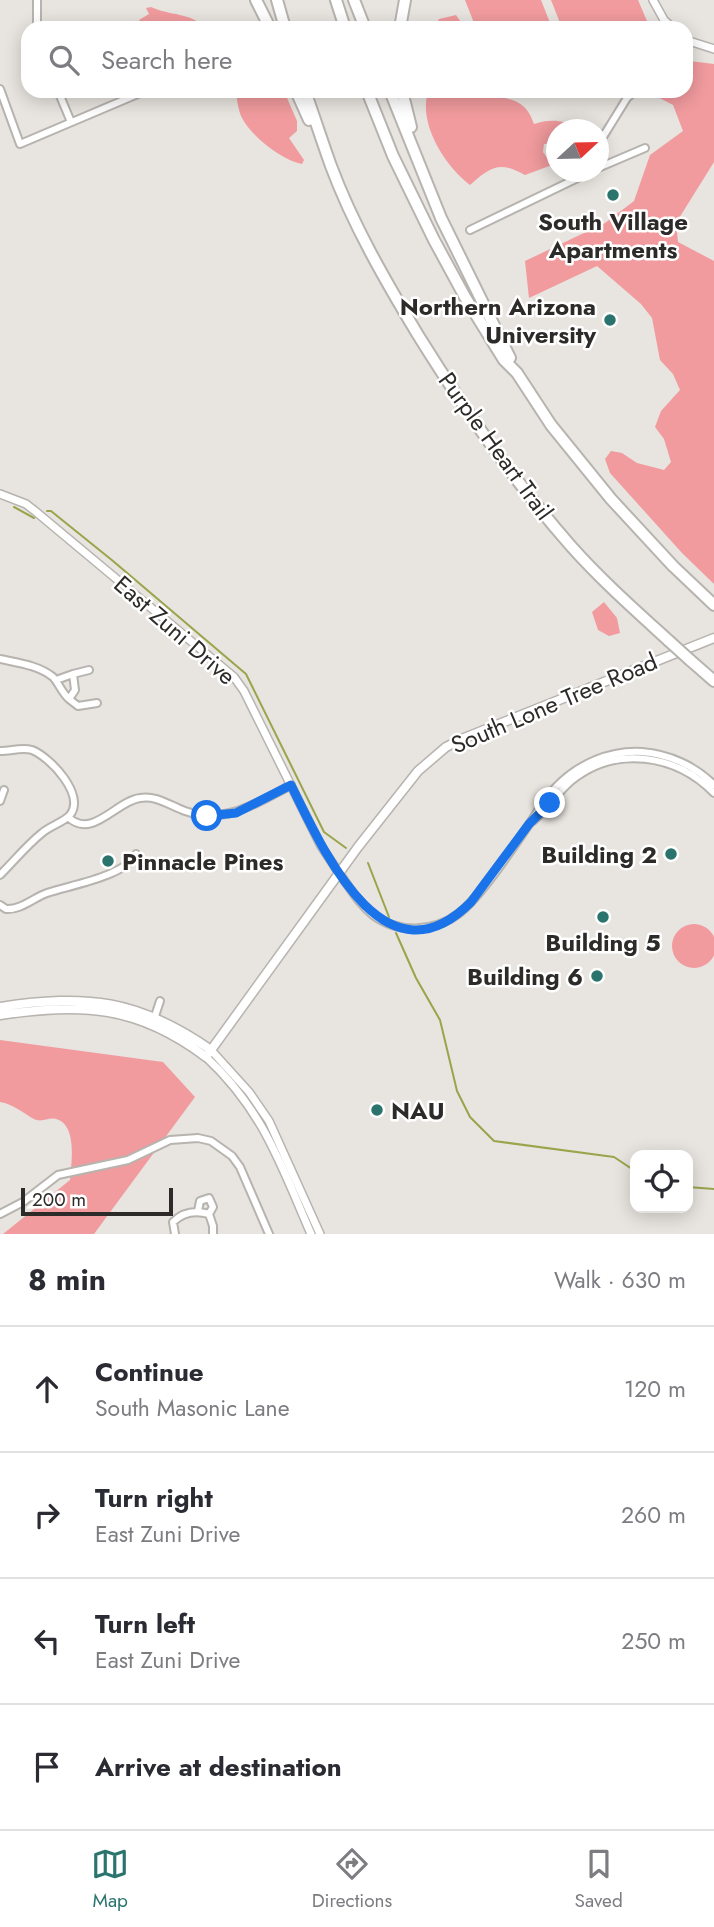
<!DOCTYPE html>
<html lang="en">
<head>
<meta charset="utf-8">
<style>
	:root { --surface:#fff; --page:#f7f7f7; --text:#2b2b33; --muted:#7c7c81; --line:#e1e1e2; --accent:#2b746e }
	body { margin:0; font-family:Jost,sans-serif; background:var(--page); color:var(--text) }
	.controls { position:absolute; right:21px; bottom:21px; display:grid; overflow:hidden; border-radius:14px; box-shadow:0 4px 18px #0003 }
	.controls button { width:63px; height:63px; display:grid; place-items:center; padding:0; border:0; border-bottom:2px solid var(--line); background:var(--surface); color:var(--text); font:35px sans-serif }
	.compass { position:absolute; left:546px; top:119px; width:63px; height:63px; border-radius:50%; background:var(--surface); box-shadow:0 4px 18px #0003; rotate:68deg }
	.scale { position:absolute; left:21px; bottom:18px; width:152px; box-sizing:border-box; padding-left:7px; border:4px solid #2d2b2a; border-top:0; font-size:19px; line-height:24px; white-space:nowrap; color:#2d2b2a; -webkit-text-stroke:5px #fff; paint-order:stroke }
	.stop { position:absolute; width:21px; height:21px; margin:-16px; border:5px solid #1a73e8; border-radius:50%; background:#fff }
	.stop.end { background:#1a73e8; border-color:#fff; box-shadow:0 2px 7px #0008 }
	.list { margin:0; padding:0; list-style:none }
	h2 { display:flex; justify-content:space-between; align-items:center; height:91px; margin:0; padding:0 28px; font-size:30px }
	h2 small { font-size:23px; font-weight:400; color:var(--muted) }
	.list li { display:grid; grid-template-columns:46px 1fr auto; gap:21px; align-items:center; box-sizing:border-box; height:126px; padding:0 28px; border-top:2px solid var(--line) }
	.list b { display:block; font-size:26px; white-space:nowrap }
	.list p { margin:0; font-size:23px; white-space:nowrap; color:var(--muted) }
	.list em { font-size:23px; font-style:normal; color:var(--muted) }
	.icon { flex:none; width:38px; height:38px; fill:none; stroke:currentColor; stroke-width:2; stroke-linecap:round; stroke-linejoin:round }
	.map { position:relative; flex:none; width:714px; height:1234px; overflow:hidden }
	.search { position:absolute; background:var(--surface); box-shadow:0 4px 18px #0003; left:21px; right:21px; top:21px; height:77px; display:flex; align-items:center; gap:18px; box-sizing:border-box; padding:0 24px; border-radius:21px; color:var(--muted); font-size:26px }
	.sheet { height:595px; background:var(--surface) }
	nav { display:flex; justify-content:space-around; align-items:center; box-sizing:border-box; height:98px; border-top:2px solid var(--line); background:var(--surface); font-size:19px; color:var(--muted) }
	nav a { display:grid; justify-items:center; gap:4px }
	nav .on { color:var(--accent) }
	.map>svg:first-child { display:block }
	.green { fill:#f19b9e }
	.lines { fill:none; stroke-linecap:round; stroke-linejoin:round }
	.stream { stroke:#99a44b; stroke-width:2 }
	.minor-casing { stroke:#b7b3af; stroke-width:10 }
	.tertiary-casing { stroke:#b7b3af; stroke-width:10 }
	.secondary-casing { stroke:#b7b3af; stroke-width:11 }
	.motorway-casing { stroke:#b7b3af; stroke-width:14 }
	.minor { stroke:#fff; stroke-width:6 }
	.tertiary { stroke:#fff; stroke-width:7 }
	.secondary { stroke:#fff; stroke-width:8 }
	.motorway { stroke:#fff; stroke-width:10 }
	.motorway-bridge-casing { stroke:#b7b3af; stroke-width:14; stroke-linecap:butt }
	.motorway-bridge { stroke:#fff; stroke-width:10 }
	.route { stroke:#1a73e8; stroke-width:9 }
	.poi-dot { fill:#2b746e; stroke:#fff; stroke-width:2.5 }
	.labels { text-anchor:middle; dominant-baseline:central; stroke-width:5; stroke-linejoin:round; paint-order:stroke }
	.poi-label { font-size:24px; font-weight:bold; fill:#2d2b2a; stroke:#fff; text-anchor:end }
	.street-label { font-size:24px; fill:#2d2b2a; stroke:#fff }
</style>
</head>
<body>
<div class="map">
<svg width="714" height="1234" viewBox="0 0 714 1234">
	<rect width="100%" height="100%" fill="#e8e4df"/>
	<path class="green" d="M 465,0 L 541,0 L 552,28 L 476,28 Z
		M 551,0 L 638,0 L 650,28 L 562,28 Z
		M 151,7 C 170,16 190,12 206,28 L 161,28 L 160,25 L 149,21 L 141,23 L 139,20 L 149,14 L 146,8 Z
		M 456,15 L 465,28 L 434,28 L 439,19 Z
		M 690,61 L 714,64 L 714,162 L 676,223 L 678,242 L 714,261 L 714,584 L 682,553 L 610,473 L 605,459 L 611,451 L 622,453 L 637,463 L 664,470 L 671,462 L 664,439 L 655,427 L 661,411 L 680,390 L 673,374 L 660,360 L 652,318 L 641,304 L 597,266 L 529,298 L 525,261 L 605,223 L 634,201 L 650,155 L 683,131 L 673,105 L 650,93 L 652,91 L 686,91 L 686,62 Z
		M 236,91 L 284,91 L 297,121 L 297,131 L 289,138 L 304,160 L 302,164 C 282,160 252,137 242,118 C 238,110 237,99 236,91 Z
		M 438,91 C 458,92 500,94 517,102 C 527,107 530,114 534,124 C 549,119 564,119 577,129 L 556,130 L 556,143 L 544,144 L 543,152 L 552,165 L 525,175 C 500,161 491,166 470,185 C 445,166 418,124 428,92 Z
		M 604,602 L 617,618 L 620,633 L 609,636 L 598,630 L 592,612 Z
		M672 946a22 22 0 1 1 44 0a22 22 0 1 1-44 0Z
		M 0,1040 L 163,1062 L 195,1097 L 94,1234 L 3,1234 L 70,1180 C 71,1164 78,1125 56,1119 C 48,1117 42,1123 34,1119 C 23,1113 13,1104 0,1102 Z"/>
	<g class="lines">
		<path class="stream" d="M 14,507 L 34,518
			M 47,511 L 51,511 L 113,561 L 246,674 L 324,832 L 346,848
			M 368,863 L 389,917
			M 396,933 L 416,978 L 440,1020 L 457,1091 L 470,1117 L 494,1141 L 614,1157 L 635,1171
			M 688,1187 L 714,1189"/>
		<defs>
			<path id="minor" d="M 37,28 L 37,0
				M 117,28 L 118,26
				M 0,89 L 20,144 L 145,91
				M 58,91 L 71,122
				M 598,145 L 627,98 L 635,91
				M 598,168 L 645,148
				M 470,230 L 590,172
				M 0,659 C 18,663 38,665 53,677 C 58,682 62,693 69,699 L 75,690 L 73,674 L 56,680
				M 73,674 L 89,670
				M 69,699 L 78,706 L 97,703
				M 0,751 C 11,751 22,747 32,750 C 50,757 86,795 70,815 C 64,822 50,826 42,833 C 27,845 14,861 0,875
				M 0,801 L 4,790
				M 68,817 C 92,840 116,801 140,798 C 157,795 170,806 185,811 C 225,825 257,803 291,785
				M 533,821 C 547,809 557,793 571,781 C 615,745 676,754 714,793
				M 339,873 C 350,888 359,904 373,915 C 398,934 434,932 458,914 C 479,899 512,849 528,826 C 537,813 544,799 556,787 C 578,764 610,750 642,752 C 669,754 695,766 714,785
				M 0,905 L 6,909 C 21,910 33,898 47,893 C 70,885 124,877 136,854
				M 154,1019 L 160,1001
				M 198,1211 L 200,1201 L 209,1198 L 213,1207 L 209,1214
				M 0,1214 L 23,1202 L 58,1175 L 128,1160 L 170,1140 L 198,1138 L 211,1141 L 232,1156 L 240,1167 L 269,1234
				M 175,1234 L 173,1222 C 183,1212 195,1210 209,1214 L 213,1226 L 213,1234"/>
			<path id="tertiary" d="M 653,0 L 664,20 L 673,28
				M 686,40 L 714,49
				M 0,494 L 26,504 L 35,511 L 234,677 L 244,691 L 321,846 L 339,873
				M 211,1050 L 249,1092 L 269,1121 L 320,1234
				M 206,1057 C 263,1110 281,1165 311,1234"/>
			<path id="secondary" d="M 0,1007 C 86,994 138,999 211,1050
				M 0,1015 C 83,1003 137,1005 206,1057 L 358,847 L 418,771 L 446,747 L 464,738 L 714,638"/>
			<path id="motorway" d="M 256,0 L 270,28
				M 277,0 L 285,28
				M 336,0 L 345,28
				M 354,0 L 365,28
				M 400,28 L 405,0
				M 296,91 L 309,120
				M 305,91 C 314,116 322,141 331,166 C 353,225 386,282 418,335 C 464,409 513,480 570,545 C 600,579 635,610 669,641
				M 367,91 L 393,156 L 434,240 L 465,297 L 504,360 L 517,373 L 551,425 L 611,499 L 673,566 L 714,605
				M 390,91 L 441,218 L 510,358
				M 402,91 L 411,127
				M 690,660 L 714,681"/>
		</defs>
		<use href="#minor" class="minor-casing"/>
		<use href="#tertiary" class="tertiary-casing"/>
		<use href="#secondary" class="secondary-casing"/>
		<use href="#motorway" class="motorway-casing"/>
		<use href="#minor" class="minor"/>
		<use href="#tertiary" class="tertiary"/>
		<use href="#secondary" class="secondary"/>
		<use href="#motorway" class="motorway"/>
		<defs>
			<path id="motorway-bridge" d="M 669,641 L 690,660"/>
		</defs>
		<use href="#motorway-bridge" class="motorway-bridge-casing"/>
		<use href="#motorway-bridge" class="motorway-bridge"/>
	</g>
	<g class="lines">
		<path class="route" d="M 207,816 L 236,813 L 291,785 C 322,848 384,990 471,902 L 529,824 L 550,803"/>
	</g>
	<g class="poi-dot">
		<circle cx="613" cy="195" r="7"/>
		<circle cx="610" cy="320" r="7"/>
		<circle cx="671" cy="854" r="7"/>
		<circle cx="108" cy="861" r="7"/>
		<circle cx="603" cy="917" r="7"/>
		<circle cx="597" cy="976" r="7"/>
		<circle cx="377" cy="1110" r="7"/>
	</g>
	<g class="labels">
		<g class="poi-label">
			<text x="613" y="221" text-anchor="middle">South Village<tspan x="613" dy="28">Apartments</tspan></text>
			<text x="596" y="306">Northern Arizona<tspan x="596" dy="28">University</tspan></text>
			<text x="657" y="854">Building 2</text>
			<text x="122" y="861" text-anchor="start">Pinnacle Pines</text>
			<text x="603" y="942" text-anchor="middle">Building 5</text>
			<text x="583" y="976">Building 6</text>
			<text x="391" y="1110" text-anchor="start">NAU</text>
		</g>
		<g class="street-label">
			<text transform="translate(496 446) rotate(54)">Purple Heart Trail</text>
			<text transform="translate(175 630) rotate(41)">East Zuni Drive</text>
			<text transform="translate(554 703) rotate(-23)">South Lone Tree Road</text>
		</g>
	</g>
</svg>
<div class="controls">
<button><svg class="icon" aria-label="locate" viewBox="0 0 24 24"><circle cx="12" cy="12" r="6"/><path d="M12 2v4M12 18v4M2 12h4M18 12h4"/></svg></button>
</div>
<svg class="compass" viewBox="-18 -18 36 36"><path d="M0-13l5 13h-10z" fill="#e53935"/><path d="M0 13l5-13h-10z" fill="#7c7c81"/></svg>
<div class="scale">200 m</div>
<div class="stop" style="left:207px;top:816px"></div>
<div class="stop end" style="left:550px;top:803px"></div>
<div class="search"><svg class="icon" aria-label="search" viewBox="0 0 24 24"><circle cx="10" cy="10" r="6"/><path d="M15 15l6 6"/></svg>Search here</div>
</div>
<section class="sheet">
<h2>8 min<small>Walk · 630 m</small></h2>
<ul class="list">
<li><svg class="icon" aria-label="ahead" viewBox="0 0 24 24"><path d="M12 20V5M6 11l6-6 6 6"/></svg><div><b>Continue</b><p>South Masonic Lane</p></div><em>120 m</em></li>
<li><svg class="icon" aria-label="right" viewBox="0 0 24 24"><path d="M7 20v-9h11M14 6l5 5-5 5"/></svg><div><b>Turn right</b><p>East Zuni Drive</p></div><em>260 m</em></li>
<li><svg class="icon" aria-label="left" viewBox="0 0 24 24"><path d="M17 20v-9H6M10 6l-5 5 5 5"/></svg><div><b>Turn left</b><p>East Zuni Drive</p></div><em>250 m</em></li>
<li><svg class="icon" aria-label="arrive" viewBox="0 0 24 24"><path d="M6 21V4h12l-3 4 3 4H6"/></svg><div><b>Arrive at destination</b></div></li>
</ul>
</section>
<nav>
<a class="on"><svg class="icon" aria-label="map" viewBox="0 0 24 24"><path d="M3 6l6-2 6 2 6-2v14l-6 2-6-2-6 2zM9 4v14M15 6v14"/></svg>Map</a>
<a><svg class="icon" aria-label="directions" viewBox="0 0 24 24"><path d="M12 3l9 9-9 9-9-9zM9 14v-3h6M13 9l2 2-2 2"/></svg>Directions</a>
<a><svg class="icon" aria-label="saved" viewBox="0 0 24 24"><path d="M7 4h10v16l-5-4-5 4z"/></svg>Saved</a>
</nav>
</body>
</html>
